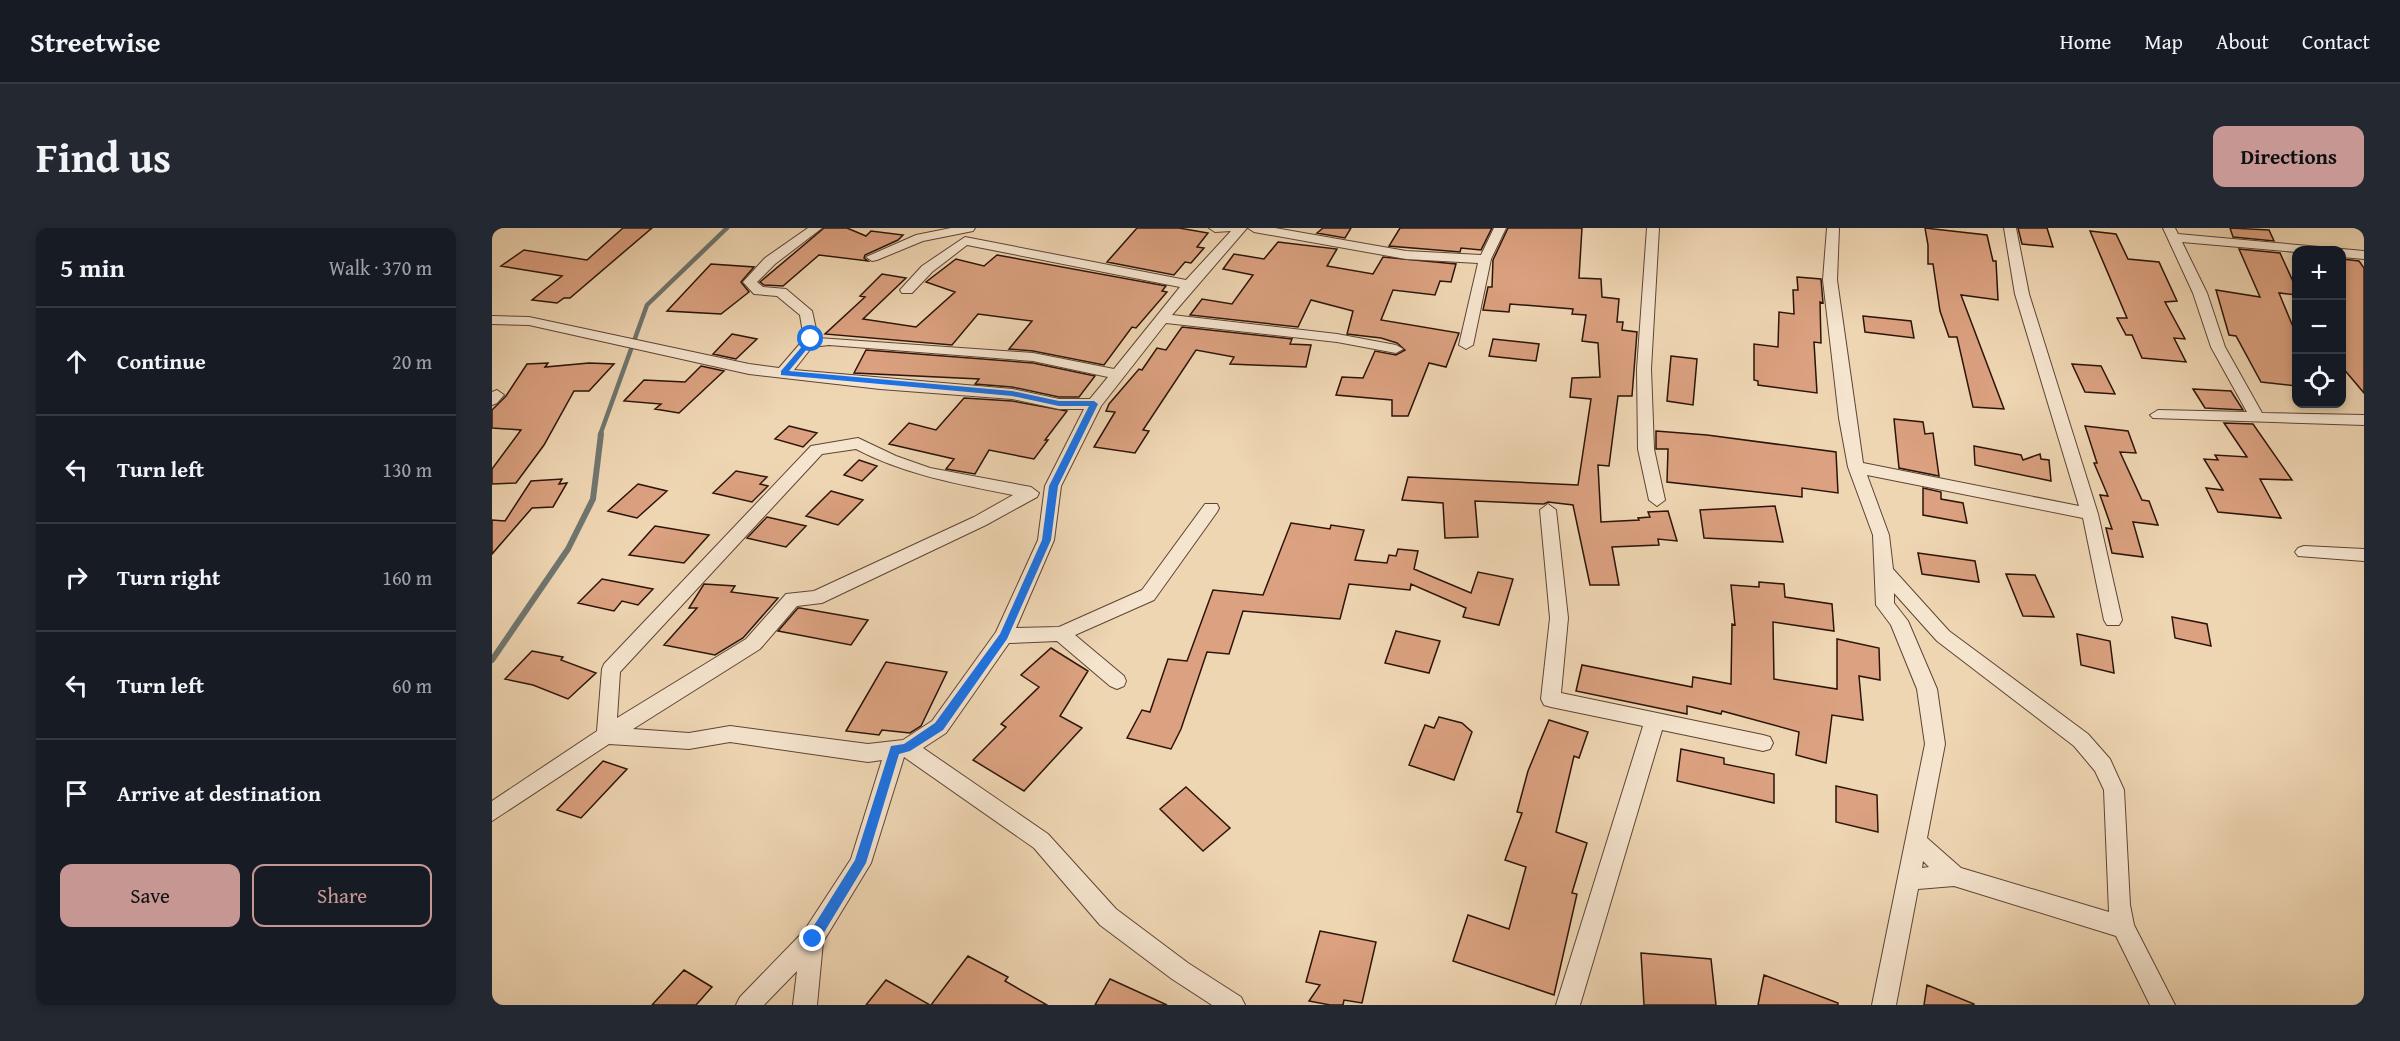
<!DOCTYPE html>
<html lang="en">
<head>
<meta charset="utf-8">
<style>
	:root { --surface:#171b24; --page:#242831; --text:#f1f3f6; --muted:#9ea1a6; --line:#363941; --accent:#c59692 }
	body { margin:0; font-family:"Gentium Book Plus",serif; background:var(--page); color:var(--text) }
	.controls { position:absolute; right:18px; top:18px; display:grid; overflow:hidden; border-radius:12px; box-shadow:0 3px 9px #0003 }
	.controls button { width:54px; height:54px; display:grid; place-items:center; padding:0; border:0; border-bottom:2px solid var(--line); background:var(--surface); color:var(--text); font:30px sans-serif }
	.stop { position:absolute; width:18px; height:18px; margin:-14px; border:4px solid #1a73e8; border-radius:50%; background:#fff }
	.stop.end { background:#1a73e8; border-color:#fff; box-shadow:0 2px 6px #0008 }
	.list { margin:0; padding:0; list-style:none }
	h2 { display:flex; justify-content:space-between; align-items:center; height:78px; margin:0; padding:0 24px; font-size:26px }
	h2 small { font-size:20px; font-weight:400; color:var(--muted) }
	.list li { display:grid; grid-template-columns:39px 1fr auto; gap:18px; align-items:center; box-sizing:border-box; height:108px; padding:0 24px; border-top:2px solid var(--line) }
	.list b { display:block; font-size:22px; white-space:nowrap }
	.list em { font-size:20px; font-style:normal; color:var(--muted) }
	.actions { display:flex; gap:12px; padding:18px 24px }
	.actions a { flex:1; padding:14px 0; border:2px solid var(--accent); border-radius:12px; text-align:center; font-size:21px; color:var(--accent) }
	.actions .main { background:var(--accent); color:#111 }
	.icon { flex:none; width:33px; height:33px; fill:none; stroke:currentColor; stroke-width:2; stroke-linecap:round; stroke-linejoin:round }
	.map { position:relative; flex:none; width:1872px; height:777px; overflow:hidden; border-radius:12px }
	header { display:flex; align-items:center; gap:36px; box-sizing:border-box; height:84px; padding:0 30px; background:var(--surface); border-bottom:2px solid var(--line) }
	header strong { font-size:28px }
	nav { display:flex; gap:33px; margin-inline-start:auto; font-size:21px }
	.intro { display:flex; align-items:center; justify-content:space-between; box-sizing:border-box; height:144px; padding:0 36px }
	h1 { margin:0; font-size:42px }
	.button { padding:15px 27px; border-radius:12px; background:var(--accent); color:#111; font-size:21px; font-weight:700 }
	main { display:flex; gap:36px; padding:0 36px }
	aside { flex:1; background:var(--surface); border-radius:12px; box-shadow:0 3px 9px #0003 }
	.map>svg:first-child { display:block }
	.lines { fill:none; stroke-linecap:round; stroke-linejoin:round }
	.stream-far1 { stroke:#6f7670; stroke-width:4.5 }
	.stream { stroke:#6f7670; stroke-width:6 }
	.building { fill:#dba180; stroke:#2d1409; stroke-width:1.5 }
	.street-casing { stroke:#5e4434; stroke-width:2 }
	.street { fill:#f5e4ce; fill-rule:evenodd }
	.route { fill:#1a73e8 }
</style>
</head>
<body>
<header>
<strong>Streetwise</strong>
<nav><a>Home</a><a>Map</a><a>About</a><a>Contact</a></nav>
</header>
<div class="intro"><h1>Find us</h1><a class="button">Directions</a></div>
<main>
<aside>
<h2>5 min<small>Walk · 370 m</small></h2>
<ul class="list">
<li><svg class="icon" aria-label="ahead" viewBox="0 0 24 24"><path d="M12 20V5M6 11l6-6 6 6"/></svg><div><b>Continue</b></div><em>20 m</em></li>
<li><svg class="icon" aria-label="left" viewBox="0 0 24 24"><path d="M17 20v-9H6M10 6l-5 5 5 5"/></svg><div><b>Turn left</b></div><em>130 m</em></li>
<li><svg class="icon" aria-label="right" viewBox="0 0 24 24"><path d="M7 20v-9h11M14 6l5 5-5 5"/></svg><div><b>Turn right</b></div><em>160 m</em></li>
<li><svg class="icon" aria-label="left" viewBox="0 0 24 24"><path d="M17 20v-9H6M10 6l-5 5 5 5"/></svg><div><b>Turn left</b></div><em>60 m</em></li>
<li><svg class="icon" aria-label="arrive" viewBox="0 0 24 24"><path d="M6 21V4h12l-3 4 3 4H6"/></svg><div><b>Arrive at destination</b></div></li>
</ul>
<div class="actions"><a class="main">Save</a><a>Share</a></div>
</aside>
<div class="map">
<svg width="1872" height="777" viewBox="0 0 1872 777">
	<rect width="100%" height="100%" fill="#efd6b3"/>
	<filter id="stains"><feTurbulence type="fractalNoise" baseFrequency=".00333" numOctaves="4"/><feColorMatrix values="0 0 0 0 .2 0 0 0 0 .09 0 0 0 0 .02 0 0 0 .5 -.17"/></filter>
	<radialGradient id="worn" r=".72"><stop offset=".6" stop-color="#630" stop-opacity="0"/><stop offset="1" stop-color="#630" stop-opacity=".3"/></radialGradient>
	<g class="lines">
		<path class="stream-far1" d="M 108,207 L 155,77 L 235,0"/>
		<path class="stream" d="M 0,432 L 76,321 L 101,271 L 109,206"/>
	</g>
	<path class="building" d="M 131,0 L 160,0 L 78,70 L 72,70 L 65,75 L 40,72 L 70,48 L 9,38 L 32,22 L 95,32 Z
		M 332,0 L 355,0 L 374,8 L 379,3 L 411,7 L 406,12 L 373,27 L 372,30 L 376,33 L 327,27 L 291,58 L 272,57 L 268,54 Z
		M 645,0 L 687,0 L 716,5 L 705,19 L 712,20 L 699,35 L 693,34 L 682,47 L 615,34 Z
		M 831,0 L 859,0 L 853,10 L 825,5 Z
		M 908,0 L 1000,0 L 989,22 L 969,20 L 968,24 L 897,18 Z
		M 1016,0 L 1090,0 L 1087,50 L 1109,51 L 1110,69 L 1127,71 L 1125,94 L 1131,94 L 1130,102 L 1145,104 L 1140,168 L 1126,168 L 1117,238 L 1106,237 L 1109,294 L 1147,292 L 1146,290 L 1158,289 L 1156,284 L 1176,283 L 1185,313 L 1166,311 L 1167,317 L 1120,319 L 1127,357 L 1098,357 L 1081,277 L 1056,274 L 1052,276 L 983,273 L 986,309 L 953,310 L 951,275 L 910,272 L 916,249 L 1086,257 L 1099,171 L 1078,169 L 1080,150 L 1108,149 L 1106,115 L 1090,113 L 1094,87 L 1080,86 L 1081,81 L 1018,76 L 1017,84 L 991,82 L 996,59 L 1000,59 L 1001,32 Z
		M 1433,0 L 1495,7 L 1501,33 L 1504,33 L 1506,72 L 1469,67 L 1512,181 L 1481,179 L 1465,109 L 1457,109 L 1448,83 L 1441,36 L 1436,36 L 1436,17 Z
		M 1526,0 L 1555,0 L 1561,19 L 1530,16 Z
		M 1738,0 L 1777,2 L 1782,13 L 1741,9 Z
		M 1598,3 L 1624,6 L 1636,31 L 1667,34 L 1685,73 L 1673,74 L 1693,111 L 1682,110 L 1694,134 L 1650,130 L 1640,107 L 1634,107 L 1625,90 L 1635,90 Z
		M 786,14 L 845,21 L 835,38 L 881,46 L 891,29 L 964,36 L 959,54 L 948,53 L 943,67 L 901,62 L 889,92 L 967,105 L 954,139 L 937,135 L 916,188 L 900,188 L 900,172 L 844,167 L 850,149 L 871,150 L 883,123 L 904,127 L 913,122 L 905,115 L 889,110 L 855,106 L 861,83 L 819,72 L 806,99 L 698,87 L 710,71 L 740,76 L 761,47 L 731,41 L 742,26 L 772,31 Z
		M 1747,21 L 1788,25 L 1804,60 L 1804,67 L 1787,65 L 1804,106 L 1804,158 L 1769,154 L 1744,108 L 1737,107 L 1724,62 L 1768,69 Z
		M 505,27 L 674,58 L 670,63 L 675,64 L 644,100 L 640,99 L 612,137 L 541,123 L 517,121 L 540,93 L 486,86 L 460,117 L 333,106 L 373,69 L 368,68 L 390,46 L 414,50 L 371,91 L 424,99 L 463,64 L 434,54 L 464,31 L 492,38 Z
		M 1850,31 L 1867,33 L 1872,40 L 1872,165 L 1850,139 Z
		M 219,36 L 262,39 L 249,54 L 257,64 L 229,86 L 175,83 Z
		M 1305,49 L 1329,51 L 1331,75 L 1328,74 L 1329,115 L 1322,114 L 1325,165 L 1266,157 L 1266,153 L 1262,152 L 1262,116 L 1286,119 L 1287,84 L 1302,86 L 1301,62 L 1306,62 Z
		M 1371,88 L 1419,93 L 1422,110 L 1373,104 Z
		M 690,99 L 800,111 L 798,116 L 819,117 L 814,139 L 738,136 L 742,129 L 704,122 L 651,202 L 657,203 L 643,225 L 602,219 L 623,184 L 614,183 L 617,176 L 647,141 L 650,142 L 665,120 L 674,122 Z
		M 240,106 L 265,111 L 244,131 L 221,126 Z
		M 1001,111 L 1047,116 L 1044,133 L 997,128 Z
		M 374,122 L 541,135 L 603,148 L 587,169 L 567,169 L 520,159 L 483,156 L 487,151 L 362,145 Z
		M 1179,128 L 1205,131 L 1201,177 L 1175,173 Z
		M 56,135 L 53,139 L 97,135 L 122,136 L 97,163 L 82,163 L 52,217 L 24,255 L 0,256 L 0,241 L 29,202 L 0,200 L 0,182 L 14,168 L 35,136 Z
		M 1580,136 L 1609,138 L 1623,166 L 1593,164 Z
		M 209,138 L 232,143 L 187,185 L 163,181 L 169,176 L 132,173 L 152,152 L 193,154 Z
		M 1701,161 L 1739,163 L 1751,182 L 1713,180 Z
		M 472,170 L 520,173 L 575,183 L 553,212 L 556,212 L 542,231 L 497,222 L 483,246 L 454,241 L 462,231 L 397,216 L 417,195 L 444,202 Z
		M 1402,191 L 1431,194 L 1433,206 L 1441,205 L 1447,248 L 1407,240 Z
		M 1732,195 L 1761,196 L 1800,252 L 1768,251 L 1789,290 L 1726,284 L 1714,260 L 1731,262 L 1712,231 L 1726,232 L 1723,227 L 1755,229 Z
		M 297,198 L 325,205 L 311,219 L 283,211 Z
		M 1593,198 L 1636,203 L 1644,225 L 1628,224 L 1650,272 L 1657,273 L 1666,297 L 1641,294 L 1651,329 L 1620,325 L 1614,300 L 1620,301 L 1608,267 L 1616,268 L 1602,235 L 1605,235 Z
		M 1164,203 L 1215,207 L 1344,224 L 1346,265 L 1310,260 L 1310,269 L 1175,254 L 1176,221 L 1164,221 Z
		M 1482,218 L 1529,227 L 1531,232 L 1548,226 L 1549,231 L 1557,232 L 1559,253 L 1483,237 Z
		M 367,232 L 385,238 L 370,253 L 352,247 Z
		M 244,243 L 275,249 L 268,256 L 276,258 L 260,274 L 221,265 Z
		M 70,251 L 67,256 L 75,255 L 61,279 L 40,280 L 0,326 L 0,292 L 13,293 L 39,253 Z
		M 146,256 L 175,263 L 145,290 L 116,283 Z
		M 1431,260 L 1449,264 L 1449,271 L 1471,275 L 1475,295 L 1431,287 Z
		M 339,263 L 371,272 L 346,297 L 314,288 Z
		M 1283,278 L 1291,314 L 1212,310 L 1208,282 Z
		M 275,289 L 314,298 L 294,319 L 255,310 Z
		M 799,295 L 838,301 L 839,297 L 872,302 L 863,332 L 895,335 L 897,327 L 904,328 L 906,321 L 926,323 L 922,341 L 979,365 L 986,344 L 1021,351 L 1007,397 L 971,389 L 974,380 L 919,356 L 918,362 L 857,356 L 848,391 L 751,383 L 737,426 L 715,424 L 689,501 L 679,521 L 635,510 L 650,482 L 658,484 L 676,431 L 695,433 L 721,362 L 771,367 Z
		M 163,298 L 217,307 L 192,335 L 137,327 Z
		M 1426,325 L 1483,333 L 1487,354 L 1430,346 Z
		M 1514,346 L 1543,347 L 1562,389 L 1531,388 Z
		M 110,351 L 161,361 L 146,377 L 130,373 L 122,383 L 86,375 Z
		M 1267,354 L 1292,356 L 1293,369 L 1340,376 L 1342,403 L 1281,394 L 1282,451 L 1345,461 L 1345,411 L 1387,420 L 1388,452 L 1367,448 L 1371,492 L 1340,487 L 1334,535 L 1304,527 L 1307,504 L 1230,483 L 1229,486 L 1195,478 L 1195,486 L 1084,463 L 1090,437 L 1200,459 L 1201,449 L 1239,456 L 1240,396 L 1243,397 L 1239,357 L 1267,359 Z
		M 212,356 L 243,358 L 239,364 L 286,370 L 251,410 L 223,427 L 172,417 L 205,380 L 197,380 Z
		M 306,380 L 308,380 L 376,392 L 359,417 L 286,403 Z
		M 1680,389 L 1715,396 L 1719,418 L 1683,410 Z
		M 904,403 L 948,413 L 937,445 L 893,435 Z
		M 1585,406 L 1618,413 L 1622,445 L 1589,437 Z
		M 559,420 L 596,443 L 568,488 L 590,500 L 532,563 L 481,532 L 514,499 L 509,496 L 547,459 L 529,447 Z
		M 40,423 L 71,429 L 69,432 L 104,445 L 76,471 L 41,457 L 13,451 Z
		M 394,434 L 455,444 L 429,498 L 418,505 L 390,502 L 387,507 L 354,503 Z
		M 947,489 L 970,495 L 980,504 L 962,552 L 917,537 L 933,497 L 942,500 Z
		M 1057,492 L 1096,504 L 1087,530 L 1082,528 L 1064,604 L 1095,615 L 1080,665 L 1085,666 L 1062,767 L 961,733 L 976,687 L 1017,701 L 1034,639 L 1013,632 L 1030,585 L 1025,584 L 1036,543 Z
		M 1189,521 L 1232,530 L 1232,536 L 1282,546 L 1282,575 L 1185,553 Z
		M 111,533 L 135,541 L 89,590 L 65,582 Z
		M 1344,558 L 1385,567 L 1386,604 L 1344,594 Z
		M 694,559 L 738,600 L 711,623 L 668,581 Z
		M 828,703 L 884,714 L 870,775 L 852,772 L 851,777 L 838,777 L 817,773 L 828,757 L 814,754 Z
		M 1149,725 L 1219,731 L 1224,777 L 1152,777 Z
		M 476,728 L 516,749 L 513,753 L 555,777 L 439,777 Z
		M 192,742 L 220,759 L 204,777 L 160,777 Z
		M 1272,747 L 1346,775 L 1346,777 L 1266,777 Z
		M 618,751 L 675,777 L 603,777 Z
		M 394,752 L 438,777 L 374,777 Z
		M 1435,757 L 1482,776 L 1482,777 L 1432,777 Z"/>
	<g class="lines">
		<defs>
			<path id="street" d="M 316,0 L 330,0 L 283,36 L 265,54 L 271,59 L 294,61 L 320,83 L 326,110 L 541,125 L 622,141 L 688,59 L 475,17 L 440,44 L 420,65 L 410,65 L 408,62 L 430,38 L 473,9 L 694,52 L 739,3 L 723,4 L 717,0 L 755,0 L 680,87 L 845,106 L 904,117 L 911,121 L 904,125 L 845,114 L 674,95 L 609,178 L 569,258 L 562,312 L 524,400 L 567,399 L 650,362 L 713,276 L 725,276 L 727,280 L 725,284 L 662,372 L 583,407 L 632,448 L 634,453 L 632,458 L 625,461 L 618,458 L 565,413 L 517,415 L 454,505 L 431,520 L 556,606 L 624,681 L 696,735 L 749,769 L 753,777 L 720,777 L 680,751 L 608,697 L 542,620 L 412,529 L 379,635 L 331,714 L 325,777 L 301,777 L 305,743 L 272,777 L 244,777 L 248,769 L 312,703 L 359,631 L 390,532 L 376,534 L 238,514 L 197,521 L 117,516 L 0,593 L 0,573 L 105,503 L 110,441 L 112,436 L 319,218 L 366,210 L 404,228 L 438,240 L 539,259 L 547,265 L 545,269 L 494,297 L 330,375 L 305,378 L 268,421 L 141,501 L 197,505 L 238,498 L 376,516 L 411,512 L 440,493 L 504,404 L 546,312 L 553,258 L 592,181 L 567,181 L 520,171 L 388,161 L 257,146 L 37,97 L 0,96 L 0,88 L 37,89 L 257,136 L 287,140 L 312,111 L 308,87 L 285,68 L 262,66 L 251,54 L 273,30 ZM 337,117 L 541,133 L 616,149 L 598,171 L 567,171 L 520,161 L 302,142 L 320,119 ZM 364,221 C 414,247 466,256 521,267 L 482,289 L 322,363 L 294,366 L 254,411 L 125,490 L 128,444 L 330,226 Z
				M 459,0 L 483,0 L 481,3 L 431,13 L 385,32 L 380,33 L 374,29 L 424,7 Z
				M 756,0 L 783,0 L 914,23 L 989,27 L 1002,0 L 1014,0 L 999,31 L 981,117 L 974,121 L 967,117 L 986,35 L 914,31 L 762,4 Z
				M 1155,0 L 1167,0 L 1159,141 L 1162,221 L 1173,272 L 1165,278 L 1157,272 L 1146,221 L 1145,141 Z
				M 1335,0 L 1347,0 L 1345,52 L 1371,235 L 1587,278 L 1523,66 L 1512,0 L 1524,0 L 1537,66 L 1606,286 L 1630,392 L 1627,397 L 1615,397 L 1612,392 L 1591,290 L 1375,247 L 1397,307 L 1401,341 L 1457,403 L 1596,506 L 1618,531 L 1632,562 L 1638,677 L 1642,697 L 1683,777 L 1658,777 L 1624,708 L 1462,658 L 1426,661 L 1404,777 L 1380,777 L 1433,516 L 1425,461 L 1399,397 L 1384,377 L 1381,307 L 1356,239 L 1347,190 L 1331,52 ZM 1402,365 L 1445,413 L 1582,518 L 1603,543 L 1612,562 L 1617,684 L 1469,640 L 1435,610 L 1453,516 L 1445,461 L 1416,393 L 1402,375 ZM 1431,633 L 1437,639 L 1430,640 Z
				M 1671,0 L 1683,0 L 1686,6 L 1828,19 L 1829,22 L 1804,24 L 1690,14 L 1715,65 L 1733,119 L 1770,185 L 1872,187 L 1872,197 L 1661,190 L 1658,187 L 1666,182 L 1755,184 L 1719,119 L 1701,65 Z
				M 1850,21 L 1872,23 L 1872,31 L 1850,29 L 1850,22 L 1845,22 Z
				M 5,162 L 12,167 L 5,175 L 0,177 L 0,164 Z
				M 1056,276 L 1064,282 L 1076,390 L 1069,465 L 1271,507 L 1278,509 L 1281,515 L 1278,521 L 1271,523 L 1170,502 L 1088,777 L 1064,777 L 1151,498 L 1059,479 L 1052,477 L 1049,471 L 1058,390 L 1048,282 Z
				M 1812,318 L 1872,321 L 1872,333 L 1806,328 L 1803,324 L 1806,320 Z"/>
		</defs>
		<use href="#street" class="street-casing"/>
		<use href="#street" class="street"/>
	</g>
	<path class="route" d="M 319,108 L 323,111 L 297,143 L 520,163 L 567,173 L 602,173 L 606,176 L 566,258 L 559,312 L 515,411 L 451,502 L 418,523 L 407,526 L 374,635 L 325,716 L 321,717 L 314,711 L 316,707 L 363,632 L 399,518 L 412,516 L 443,495 L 508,406 L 550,312 L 557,258 L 597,178 L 567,178 L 520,168 L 289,147 L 289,143 Z"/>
	<rect width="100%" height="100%" filter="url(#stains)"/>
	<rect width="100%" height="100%" fill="url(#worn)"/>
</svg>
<div class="controls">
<button>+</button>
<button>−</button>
<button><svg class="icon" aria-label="locate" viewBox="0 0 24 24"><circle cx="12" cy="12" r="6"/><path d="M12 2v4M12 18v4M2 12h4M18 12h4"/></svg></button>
</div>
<div class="stop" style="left:319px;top:111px"></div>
<div class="stop end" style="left:321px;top:711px"></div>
</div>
</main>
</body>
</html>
